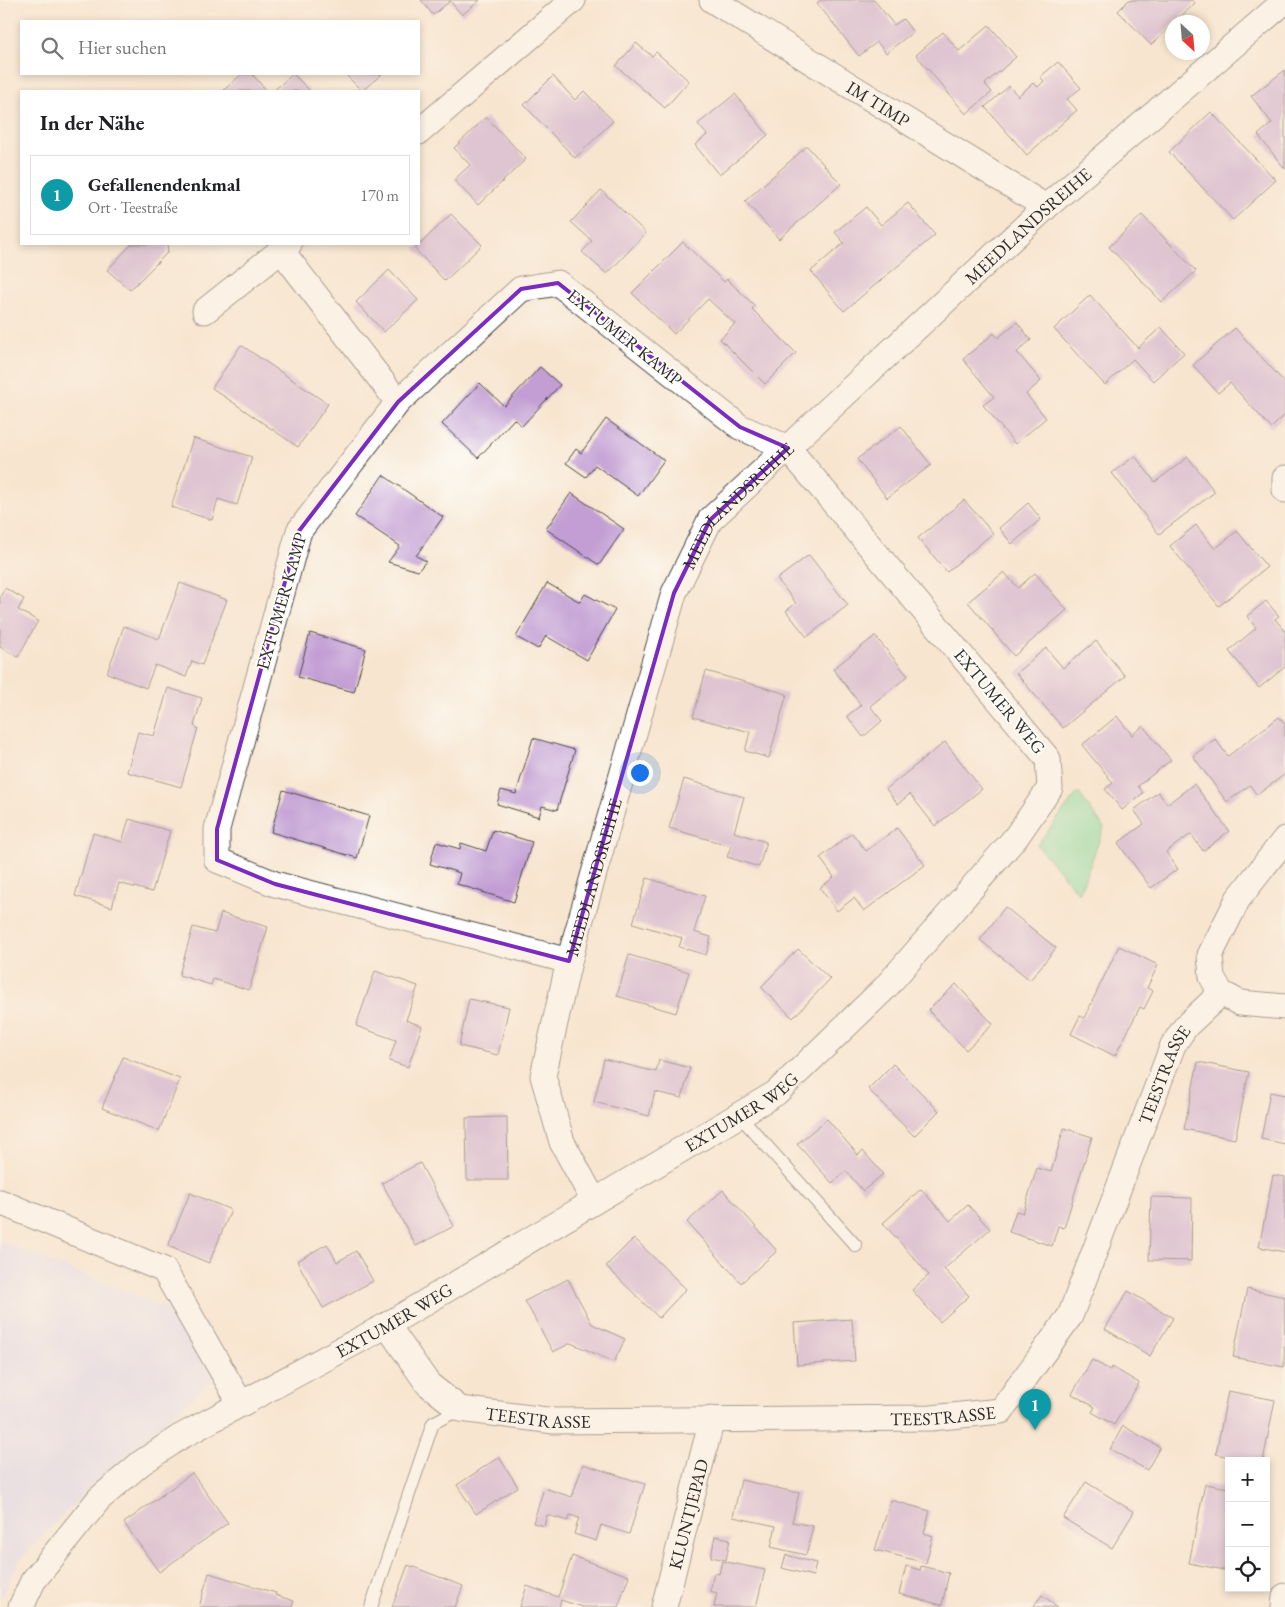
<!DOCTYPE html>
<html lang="de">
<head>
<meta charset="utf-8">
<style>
	:root { --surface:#fff; --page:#f2f2f2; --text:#202124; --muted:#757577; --line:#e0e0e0; --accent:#ea580c }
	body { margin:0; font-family:"EB Garamond",serif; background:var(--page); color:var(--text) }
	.controls { position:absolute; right:15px; bottom:15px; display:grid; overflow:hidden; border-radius:0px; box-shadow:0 2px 8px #0003 }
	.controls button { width:45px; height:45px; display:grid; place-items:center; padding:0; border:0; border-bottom:1px solid var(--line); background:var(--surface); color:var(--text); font:25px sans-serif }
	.compass { position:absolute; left:1165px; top:15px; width:45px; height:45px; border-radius:50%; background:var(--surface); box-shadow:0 2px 8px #0003; rotate:154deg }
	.you { position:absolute; left:639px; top:772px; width:18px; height:18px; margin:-12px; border:4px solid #fff; border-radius:50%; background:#1a73e8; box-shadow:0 0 0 8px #1a73e833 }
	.badge { display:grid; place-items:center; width:32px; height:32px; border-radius:50%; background:var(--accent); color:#fff; font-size:16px; font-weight:700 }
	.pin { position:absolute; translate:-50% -41px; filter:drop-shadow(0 1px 2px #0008) }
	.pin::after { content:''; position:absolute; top:26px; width:18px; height:15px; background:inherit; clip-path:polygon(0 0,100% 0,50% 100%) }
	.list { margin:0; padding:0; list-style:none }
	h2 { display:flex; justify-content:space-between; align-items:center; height:65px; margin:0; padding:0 20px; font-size:21px }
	h2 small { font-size:16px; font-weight:400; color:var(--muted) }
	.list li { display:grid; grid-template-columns:32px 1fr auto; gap:15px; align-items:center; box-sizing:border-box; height:80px; margin:0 10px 10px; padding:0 10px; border:1px solid var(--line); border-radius:0px }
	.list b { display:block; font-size:19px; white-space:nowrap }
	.list p { margin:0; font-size:16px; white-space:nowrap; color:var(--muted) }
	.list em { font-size:16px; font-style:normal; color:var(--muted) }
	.icon { flex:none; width:28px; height:28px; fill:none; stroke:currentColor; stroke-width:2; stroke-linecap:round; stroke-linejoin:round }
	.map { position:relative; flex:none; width:1285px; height:1607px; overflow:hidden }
	.search { position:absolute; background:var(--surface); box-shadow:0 2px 8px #0003; left:20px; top:20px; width:400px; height:55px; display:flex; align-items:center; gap:12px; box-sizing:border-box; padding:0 18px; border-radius:0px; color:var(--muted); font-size:19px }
	.panel { position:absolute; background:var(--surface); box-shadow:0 2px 8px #0003; left:20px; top:90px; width:400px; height:155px; border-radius:0px }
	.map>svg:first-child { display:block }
	.built { fill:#d9d7f7 }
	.green { fill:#84dea4; stroke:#588468 }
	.building { fill:#c29ed4 }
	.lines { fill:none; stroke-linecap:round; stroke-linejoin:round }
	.service-casing { stroke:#4a4744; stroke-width:14 }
	.minor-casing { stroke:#4a4744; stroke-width:27 }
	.service { stroke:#fff; stroke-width:12 }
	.minor { stroke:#fff; stroke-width:25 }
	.marked { fill:none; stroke:#7b2cbf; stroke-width:4; stroke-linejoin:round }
	.labels { text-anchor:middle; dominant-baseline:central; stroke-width:4; stroke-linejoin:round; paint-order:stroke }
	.street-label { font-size:18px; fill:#2b2b2b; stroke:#fdfcf7 }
</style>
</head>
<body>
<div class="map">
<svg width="1285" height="1607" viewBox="0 0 1285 1607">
	<rect width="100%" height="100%" fill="#fdfcf7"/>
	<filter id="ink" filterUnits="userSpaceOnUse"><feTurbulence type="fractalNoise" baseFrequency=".02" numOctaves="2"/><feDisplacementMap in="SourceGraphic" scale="10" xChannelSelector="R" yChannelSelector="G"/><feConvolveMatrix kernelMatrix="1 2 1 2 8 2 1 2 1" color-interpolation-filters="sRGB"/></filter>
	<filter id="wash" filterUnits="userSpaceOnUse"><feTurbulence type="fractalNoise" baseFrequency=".0096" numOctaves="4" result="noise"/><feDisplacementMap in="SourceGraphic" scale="20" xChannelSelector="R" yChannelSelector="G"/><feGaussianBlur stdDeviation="1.12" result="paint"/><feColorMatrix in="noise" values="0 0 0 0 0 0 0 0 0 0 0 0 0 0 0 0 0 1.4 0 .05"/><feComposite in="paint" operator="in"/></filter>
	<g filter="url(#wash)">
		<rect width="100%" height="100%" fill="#f7e5cf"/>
		<path class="built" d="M 0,1241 L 209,1325 L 220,1374 L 93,1485 L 20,1559 L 0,1601 Z"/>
		<path class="green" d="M 1078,792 L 1104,828 L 1079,894 L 1037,845 Z"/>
		<g id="blocks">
			<path class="building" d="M 421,0 L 480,0 L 462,15 L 450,1 L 433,15 Z
				M 821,0 L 874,0 L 894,25 L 903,19 L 913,32 L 886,53 L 877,42 L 859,56 L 817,3 Z
				M 1129,0 L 1192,0 L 1195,3 L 1151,45 L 1118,11 Z
				M 989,25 L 1016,57 L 985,84 L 992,92 L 966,114 L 916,55 L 943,32 L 959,51 Z
				M 636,43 L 652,56 L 656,52 L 689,81 L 665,108 L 616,66 Z
				M 1058,62 L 1081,88 L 1067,99 L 1077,110 L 1027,155 L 985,107 L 1009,86 L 1018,96 L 1033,83 L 1038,87 L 1044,81 L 1040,77 Z
				M 1285,70 L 1285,169 L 1258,135 L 1272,123 L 1251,96 Z
				M 242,74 L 252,74 L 267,91 L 225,91 L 224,90 Z
				M 293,74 L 310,91 L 273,91 Z
				M 345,74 L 382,74 L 362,91 Z
				M 553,76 L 575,100 L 584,91 L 613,121 L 575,158 L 524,105 Z
				M 735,94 L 768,135 L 719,175 L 695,145 L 707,135 L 698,124 Z
				M 1211,112 L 1276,180 L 1233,220 L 1169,152 Z
				M 486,117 L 526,159 L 478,205 L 454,180 L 470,165 L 454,148 Z
				M 807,146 L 841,184 L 779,239 L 745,201 Z
				M 601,190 L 646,233 L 607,274 L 582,252 L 592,241 L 571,222 Z
				M 908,203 L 935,235 L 844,311 L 811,271 L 844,243 L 835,232 L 866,207 L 881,225 Z
				M 451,214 L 482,245 L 445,281 L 415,249 Z
				M 1142,215 L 1196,271 L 1162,302 L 1109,247 Z
				M 683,242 L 724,282 L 727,279 L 755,306 L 752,309 L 796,353 L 765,384 L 720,339 L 735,324 L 708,299 L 674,334 L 632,293 Z
				M 132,244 L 167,244 L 168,252 L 130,290 L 107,270 Z
				M 389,270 L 418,300 L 384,332 L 356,302 Z
				M 1090,295 L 1138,348 L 1161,327 L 1184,353 L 1153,381 L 1133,359 L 1105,385 L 1054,329 Z
				M 1017,322 L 1031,340 L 1017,352 L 1041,381 L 1026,394 L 1046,418 L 1015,444 L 983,405 L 994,397 L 963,359 L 994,333 L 998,338 Z
				M 1235,328 L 1285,383 L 1285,415 L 1271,428 L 1230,383 L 1218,393 L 1193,365 Z
				M 241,345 L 328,404 L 298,447 L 212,388 Z
				M 540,367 L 560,385 L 522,426 L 514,419 L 478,458 L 442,424 L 480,383 L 504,406 Z
				M 606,419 L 664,460 L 638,496 L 595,465 L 586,477 L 566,463 L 576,449 L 581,453 Z
				M 901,426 L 931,465 L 887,498 L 857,459 Z
				M 193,438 L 252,457 L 237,505 L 218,499 L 212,520 L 171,507 Z
				M 1135,456 L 1155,482 L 1188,457 L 1215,492 L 1159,534 L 1112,473 Z
				M 383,475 L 443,517 L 416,556 L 426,561 L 418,571 L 388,562 L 400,546 L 355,516 Z
				M 571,493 L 624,529 L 599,565 L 546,529 Z
				M 964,500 L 993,533 L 947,572 L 918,538 Z
				M 1028,503 L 1041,519 L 1012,544 L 999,528 Z
				M 1196,525 L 1215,549 L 1237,531 L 1267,567 L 1219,606 L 1170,546 Z
				M 809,555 L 848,605 L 807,637 L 786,611 L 796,603 L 777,579 Z
				M 1004,572 L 1018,588 L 1035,573 L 1067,610 L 1014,656 L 968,602 Z
				M 180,583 L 227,600 L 202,665 L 192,661 L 186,677 L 155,665 L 146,688 L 107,673 L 124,626 L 159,639 Z
				M 547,583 L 580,602 L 585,594 L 615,610 L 587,660 L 546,636 L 538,649 L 516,637 Z
				M 5,588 L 24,599 L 18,610 L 38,621 L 18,657 L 0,647 L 0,597 Z
				M 1266,601 L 1279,616 L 1275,619 L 1285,631 L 1285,667 L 1259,688 L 1229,651 L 1256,628 L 1247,616 Z
				M 310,633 L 366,649 L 354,692 L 298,677 Z
				M 875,636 L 908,676 L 870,706 L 882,721 L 863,737 L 847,716 L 861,705 L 833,669 Z
				M 1096,641 L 1125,676 L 1063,728 L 1016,673 L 1046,648 L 1063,668 Z
				M 706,671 L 787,694 L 769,758 L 745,751 L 750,732 L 693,717 Z
				M 168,688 L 202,698 L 194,726 L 198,728 L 181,787 L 127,772 L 138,732 L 154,736 Z
				M 1117,716 L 1132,735 L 1143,726 L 1171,760 L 1138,786 L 1143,793 L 1122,810 L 1105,789 L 1113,783 L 1082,745 Z
				M 1279,717 L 1285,724 L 1285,774 L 1257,795 L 1250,785 L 1227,802 L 1193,756 L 1215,739 L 1228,756 Z
				M 533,738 L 575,750 L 557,810 L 542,806 L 539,817 L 497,804 L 501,790 L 516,794 Z
				M 945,742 L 982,789 L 935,826 L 910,794 L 898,804 L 886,789 Z
				M 684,779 L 744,797 L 734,832 L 766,842 L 759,867 L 727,857 L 731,846 L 669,828 Z
				M 1194,784 L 1229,831 L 1203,851 L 1191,834 L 1166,852 L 1178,869 L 1151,888 L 1118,843 L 1144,824 L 1134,810 L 1158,792 L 1167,804 Z
				M 283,790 L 369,816 L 357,858 L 271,832 Z
				M 129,819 L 170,831 L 152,892 L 119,883 L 112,907 L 75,896 L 93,833 L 122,842 Z
				M 897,828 L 925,865 L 864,911 L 854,898 L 837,911 L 820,888 L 834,877 L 820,858 L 852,833 L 866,851 Z
				M 493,830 L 532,842 L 514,902 L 457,884 L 460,873 L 430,864 L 436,842 L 460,849 L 461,843 L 486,851 Z
				M 647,878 L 705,896 L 694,932 L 711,937 L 706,955 L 679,947 L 682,938 L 633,923 Z
				M 1005,907 L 1056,948 L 1030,980 L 980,940 Z
				M 221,913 L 268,927 L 249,990 L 213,979 L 211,985 L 179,975 L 193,927 L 215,933 Z
				M 1119,946 L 1158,965 L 1147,988 L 1153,991 L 1144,1009 L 1140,1007 L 1115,1056 L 1071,1034 L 1080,1016 L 1084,1018 Z
				M 798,949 L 830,979 L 793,1018 L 761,987 Z
				M 629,955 L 689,972 L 676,1013 L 617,996 Z
				M 375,971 L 418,986 L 406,1020 L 422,1026 L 408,1067 L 389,1061 L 396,1040 L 356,1026 Z
				M 956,984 L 993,1024 L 966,1050 L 928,1010 Z
				M 469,999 L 509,1007 L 498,1055 L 459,1046 Z
				M 123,1057 L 180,1079 L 159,1131 L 102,1108 Z
				M 604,1059 L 656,1072 L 659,1060 L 690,1068 L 682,1098 L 655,1092 L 649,1116 L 594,1102 Z
				M 1198,1062 L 1249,1072 L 1235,1139 L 1184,1129 Z
				M 893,1064 L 939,1111 L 914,1136 L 868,1089 Z
				M 1270,1092 L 1285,1095 L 1285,1144 L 1261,1139 Z
				M 507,1117 L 508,1180 L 467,1180 L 466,1118 Z
				M 827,1119 L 858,1155 L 863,1151 L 883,1174 L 863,1191 L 846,1171 L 832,1183 L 797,1144 Z
				M 1064,1128 L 1092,1137 L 1064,1228 L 1058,1226 L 1052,1246 L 1009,1232 L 1016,1211 L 1023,1213 L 1037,1168 L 1051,1172 Z
				M 420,1163 L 454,1226 L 416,1246 L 382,1183 Z
				M 1273,1175 L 1285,1177 L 1285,1252 L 1259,1247 Z
				M 921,1189 L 950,1221 L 968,1205 L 990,1229 L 944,1269 L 969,1296 L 940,1322 L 912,1290 L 929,1275 L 883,1223 Z
				M 723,1190 L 777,1251 L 741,1283 L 687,1222 Z
				M 190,1193 L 231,1210 L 209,1263 L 168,1246 Z
				M 1151,1197 L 1192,1198 L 1191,1261 L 1149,1260 Z
				M 634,1238 L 686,1289 L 659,1318 L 606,1266 Z
				M 327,1244 L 337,1262 L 356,1251 L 373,1281 L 323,1308 L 297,1261 Z
				M 568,1279 L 592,1324 L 625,1339 L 614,1362 L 571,1343 L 553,1352 L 525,1301 Z
				M 1247,1289 L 1285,1297 L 1284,1367 L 1233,1357 Z
				M 1128,1291 L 1173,1318 L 1150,1356 L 1105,1329 Z
				M 852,1319 L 855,1361 L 797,1365 L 794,1323 Z
				M 1092,1360 L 1110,1370 L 1112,1367 L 1139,1383 L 1114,1425 L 1092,1412 L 1095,1407 L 1072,1394 Z
				M 1228,1391 L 1275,1400 L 1263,1461 L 1248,1461 L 1216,1454 Z
				M 1123,1426 L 1160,1447 L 1147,1470 L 1110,1449 Z
				M 499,1457 L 518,1487 L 476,1514 L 457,1485 Z
				M 583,1464 L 645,1484 L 629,1534 L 601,1525 L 596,1541 L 574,1534 L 579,1518 L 570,1515 L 568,1521 L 547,1515 L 544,1526 L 533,1523 L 544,1488 L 572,1497 Z
				M 192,1473 L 228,1523 L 159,1572 L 124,1523 Z
				M 741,1480 L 799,1493 L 792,1522 L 813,1526 L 806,1555 L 771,1547 L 776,1526 L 733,1517 Z
				M 1086,1482 L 1134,1512 L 1112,1548 L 1063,1518 Z
				M 1205,1484 L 1229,1488 L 1229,1571 L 1189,1563 Z
				M 891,1500 L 930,1511 L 924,1533 L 933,1536 L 926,1563 L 875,1550 Z
				M 715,1536 L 730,1539 L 726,1560 L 711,1557 Z
				M 786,1555 L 816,1563 L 813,1576 L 782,1568 Z
				M 572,1556 L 629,1576 L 618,1607 L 582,1607 L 561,1600 L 559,1607 L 520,1607 L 527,1586 L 558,1597 Z
				M 722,1561 L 765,1570 L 756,1607 L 714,1607 L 717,1593 L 710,1591 L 714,1573 L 719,1574 Z
				M 408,1565 L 463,1586 L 455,1607 L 392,1607 Z
				M 906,1566 L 920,1570 L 921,1566 L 949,1573 L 942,1605 L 899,1594 Z
				M 209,1573 L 276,1593 L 275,1595 L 294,1601 L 292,1607 L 199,1607 Z
				M 1042,1595 L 1058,1607 L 1033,1607 Z"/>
		</g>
	</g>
	<g filter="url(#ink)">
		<use href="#blocks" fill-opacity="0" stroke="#4a4744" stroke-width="1"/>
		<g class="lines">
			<defs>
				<path id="service" d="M 739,1115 L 856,1246
					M 371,1607 L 433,1423 L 460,1409"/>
				<g id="minor">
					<path id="s1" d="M 712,0 L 1046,207"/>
					<path d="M 419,132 L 573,0"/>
					<path d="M 281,250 L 398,402"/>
					<path d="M 205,311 L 289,244"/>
					<path d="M 1285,478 L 1285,490"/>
					<path d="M 1221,993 L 1240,1003 L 1285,1007"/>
					<path id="s2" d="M 594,1201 L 562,1142 L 543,1076 L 569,961 L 674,593 L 710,520 L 1046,207 L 1285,1"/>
					<path d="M 0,1202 L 164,1270 L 241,1404"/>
					<path id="s3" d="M 387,1325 L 428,1384 L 460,1409 L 554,1421 L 931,1418 L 1001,1411 L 1070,1316 L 1173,1045 L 1186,1026 L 1221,993 L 1212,977 L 1210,955 L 1238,899 L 1285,839"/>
					<path id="s4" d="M 21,1607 L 33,1581 L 99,1499 L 141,1463 L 180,1437 L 387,1325 L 776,1093 L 885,988 L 1016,837 L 1050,788 L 1048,759 L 788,448 L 740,427 L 558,283 L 521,289 L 398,402 L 299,531 L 217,829 L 217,860 L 275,884 L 569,961"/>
					<path id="s5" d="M 664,1607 L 712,1419"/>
					<path d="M 1284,1607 L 1285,1596"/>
				</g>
			</defs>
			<use href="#service" class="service-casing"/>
			<use href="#minor" class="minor-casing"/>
			<use href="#service" class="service"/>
			<use href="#minor" class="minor"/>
		</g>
	</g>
	<path d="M0 0H1285V1607H0ZM 558,283 L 740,427 L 788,448 L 710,520 L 674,593 L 569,961 L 275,884 L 217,860 L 217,829 L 299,531 L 398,402 L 521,289 Z" fill="#f7e5cf" fill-opacity=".55" fill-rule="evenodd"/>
	<path class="marked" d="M 558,283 L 740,427 L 788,448 L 710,520 L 674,593 L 569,961 L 275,884 L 217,860 L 217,829 L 299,531 L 398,402 L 521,289 Z"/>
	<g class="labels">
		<g class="street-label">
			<text stroke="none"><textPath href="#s1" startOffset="196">IM TIMP</textPath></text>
			<text stroke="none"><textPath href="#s2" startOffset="1151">MEEDLANDSREIHE</textPath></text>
			<text transform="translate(625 337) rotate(39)">EXTUMER KAMP</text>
			<text stroke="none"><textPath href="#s2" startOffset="746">MEEDLANDSREIHE</textPath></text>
			<text transform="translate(281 601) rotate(-74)">EXTUMER KAMP</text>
			<text transform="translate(1000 701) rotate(50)">EXTUMER WEG</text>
			<text stroke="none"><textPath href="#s2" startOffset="341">MEEDLANDSREIHE</textPath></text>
			<text stroke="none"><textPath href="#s3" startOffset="1031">TEESTRASSE</textPath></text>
			<text stroke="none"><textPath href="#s4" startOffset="885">EXTUMER WEG</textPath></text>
			<text stroke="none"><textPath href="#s4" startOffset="480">EXTUMER WEG</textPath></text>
			<text stroke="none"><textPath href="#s3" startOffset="596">TEESTRASSE</textPath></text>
			<text stroke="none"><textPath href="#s3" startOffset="191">TEESTRASSE</textPath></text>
			<text stroke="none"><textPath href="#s5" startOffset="96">KLUNTJEPAD</textPath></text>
		</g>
	</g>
</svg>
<div class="controls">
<button>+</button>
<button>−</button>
<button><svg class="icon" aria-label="locate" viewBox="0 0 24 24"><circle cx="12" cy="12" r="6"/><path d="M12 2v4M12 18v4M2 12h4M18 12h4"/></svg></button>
</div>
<svg class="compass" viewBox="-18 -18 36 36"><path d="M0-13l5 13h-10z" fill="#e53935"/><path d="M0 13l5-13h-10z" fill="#757577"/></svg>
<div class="you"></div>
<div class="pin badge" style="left:1035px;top:1430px;background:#0f9aa8">1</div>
<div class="search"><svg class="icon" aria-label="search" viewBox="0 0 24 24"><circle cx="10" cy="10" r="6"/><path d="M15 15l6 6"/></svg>Hier suchen</div>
<section class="panel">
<h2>In der Nähe<small></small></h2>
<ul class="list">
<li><span class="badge" style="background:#0f9aa8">1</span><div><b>Gefallenendenkmal</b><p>Ort · Teestraße</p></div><em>170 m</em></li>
</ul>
</section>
</div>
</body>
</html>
